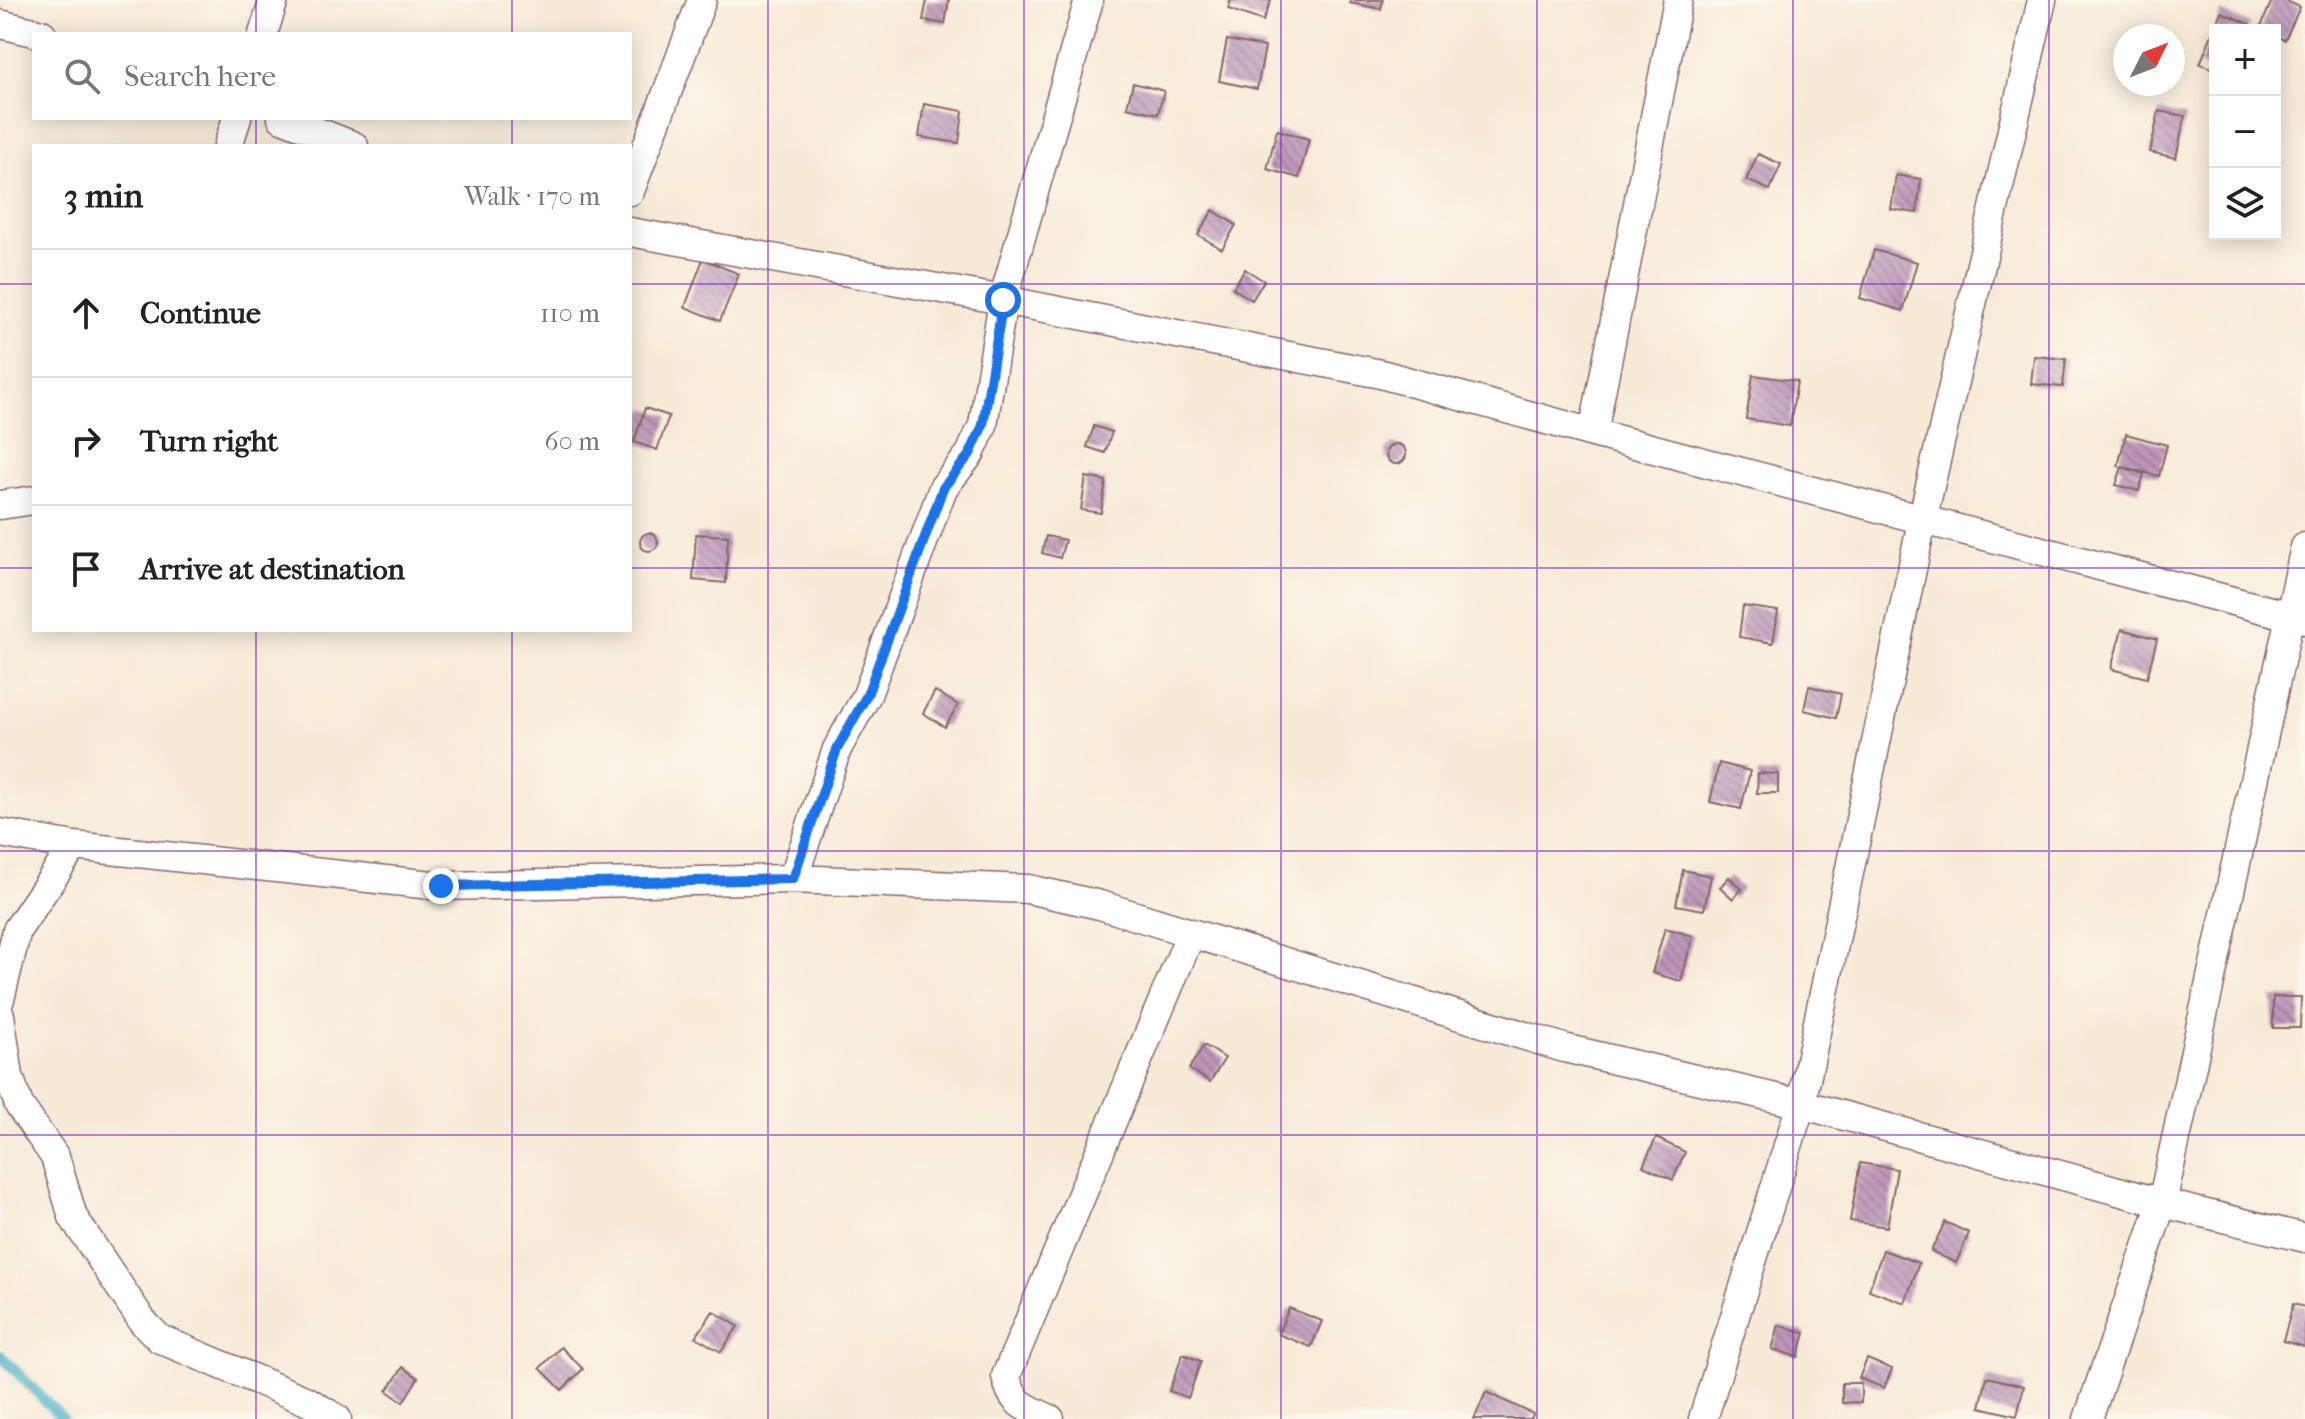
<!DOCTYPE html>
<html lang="en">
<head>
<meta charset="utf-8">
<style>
	:root { --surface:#fff; --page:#f2f2f2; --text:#222; --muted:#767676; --line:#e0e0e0 }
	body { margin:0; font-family:"IM FELL French Canon",serif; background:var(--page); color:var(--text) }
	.controls { position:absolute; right:24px; top:24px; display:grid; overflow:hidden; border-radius:0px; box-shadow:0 4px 20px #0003 }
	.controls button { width:72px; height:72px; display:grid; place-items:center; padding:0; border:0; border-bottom:2px solid var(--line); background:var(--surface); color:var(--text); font:40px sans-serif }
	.compass { position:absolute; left:2113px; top:24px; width:72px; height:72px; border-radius:50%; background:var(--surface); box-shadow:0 4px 20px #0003; rotate:48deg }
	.stop { position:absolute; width:24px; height:24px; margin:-18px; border:6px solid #1a73e8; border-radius:50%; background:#fff }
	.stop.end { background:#1a73e8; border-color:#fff; box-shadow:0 2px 8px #0008 }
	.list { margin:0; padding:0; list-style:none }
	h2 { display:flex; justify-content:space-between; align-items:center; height:104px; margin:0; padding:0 32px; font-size:34px }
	h2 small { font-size:26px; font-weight:400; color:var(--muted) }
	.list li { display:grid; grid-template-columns:52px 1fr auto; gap:24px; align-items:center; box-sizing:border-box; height:128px; padding:0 32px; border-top:2px solid var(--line) }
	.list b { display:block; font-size:30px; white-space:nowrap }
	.list em { font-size:26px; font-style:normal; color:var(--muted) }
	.icon { flex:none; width:44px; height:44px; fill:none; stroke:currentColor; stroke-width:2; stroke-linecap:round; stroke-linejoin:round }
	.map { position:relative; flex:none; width:2305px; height:1419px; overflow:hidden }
	.search { position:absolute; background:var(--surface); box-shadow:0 4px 20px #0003; left:32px; top:32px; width:600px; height:88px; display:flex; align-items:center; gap:20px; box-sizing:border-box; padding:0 28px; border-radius:0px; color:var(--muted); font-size:30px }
	.panel { position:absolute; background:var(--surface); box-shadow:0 4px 20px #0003; left:32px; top:144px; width:600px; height:488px; border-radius:0px }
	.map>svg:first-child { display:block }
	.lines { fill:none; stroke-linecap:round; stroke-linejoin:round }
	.stream { stroke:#44adc4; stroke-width:11 }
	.building { fill:url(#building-back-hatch) }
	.street-casing { stroke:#876668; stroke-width:31 }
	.street { stroke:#fff; stroke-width:28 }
	.route { stroke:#1a73e8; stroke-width:10 }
	.grid { fill:none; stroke:#7b2cbf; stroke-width:2; stroke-opacity:0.55 }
</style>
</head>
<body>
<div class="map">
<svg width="2305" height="1419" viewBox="0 0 2305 1419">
	<defs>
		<pattern id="building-back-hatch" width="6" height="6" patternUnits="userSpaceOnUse" patternTransform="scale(2)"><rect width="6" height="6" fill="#bd97b9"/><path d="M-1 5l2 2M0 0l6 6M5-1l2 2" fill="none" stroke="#9c7b97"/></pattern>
	</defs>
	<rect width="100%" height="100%" fill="#fbf7ec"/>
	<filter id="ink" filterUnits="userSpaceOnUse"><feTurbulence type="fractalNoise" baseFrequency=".0125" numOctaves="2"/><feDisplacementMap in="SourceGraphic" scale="16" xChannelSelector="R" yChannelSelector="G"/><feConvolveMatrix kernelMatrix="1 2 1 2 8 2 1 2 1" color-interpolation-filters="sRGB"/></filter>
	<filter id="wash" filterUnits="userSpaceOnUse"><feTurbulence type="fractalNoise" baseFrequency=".006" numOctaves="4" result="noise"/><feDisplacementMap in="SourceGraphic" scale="32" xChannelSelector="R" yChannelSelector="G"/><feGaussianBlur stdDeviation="1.8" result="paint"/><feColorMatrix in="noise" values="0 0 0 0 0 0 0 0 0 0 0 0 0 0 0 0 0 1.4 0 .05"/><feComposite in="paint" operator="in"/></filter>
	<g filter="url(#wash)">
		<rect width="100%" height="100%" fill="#f7ebd8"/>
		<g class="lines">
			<path class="stream" d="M 0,1355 L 63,1419"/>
		</g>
		<g id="blocks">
			<path class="building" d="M 927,0 L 949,0 L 945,24 L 923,20 Z
				M 1231,0 L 1271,0 L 1263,21 L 1228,9 Z
				M 1350,0 L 1383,0 L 1381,9 L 1350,3 Z
				M 2272,0 L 2284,0 L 2300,7 L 2285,40 L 2275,36 L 2275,30 L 2260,29 Z
				M 2221,12 L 2250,24 L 2247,30 L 2215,30 L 2215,69 L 2200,64 Z
				M 1227,40 L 1265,47 L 1257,89 L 1219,81 Z
				M 1133,83 L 1164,91 L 1158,114 L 1127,107 Z
				M 924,104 L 963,111 L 959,143 L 919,137 Z
				M 2159,111 L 2185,116 L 2176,158 L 2150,152 Z
				M 1277,130 L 1309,139 L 1299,178 L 1267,169 Z
				M 1758,154 L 1781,164 L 1770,190 L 1746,180 Z
				M 1896,175 L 1921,179 L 1917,213 L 1891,209 Z
				M 1213,210 L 1236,225 L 1222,249 L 1198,235 Z
				M 1874,250 L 1917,262 L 1903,311 L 1860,298 Z
				M 703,259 L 739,274 L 720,321 L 685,307 Z
				M 1245,269 L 1264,281 L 1252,300 L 1233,288 Z
				M 2034,356 L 2066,359 L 2063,387 L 2031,384 Z
				M 1753,375 L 1797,381 L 1790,426 L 1746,419 Z
				M 645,408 L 669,416 L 657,450 L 634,442 Z
				M 1094,426 L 1112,432 L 1105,453 L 1087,447 Z
				M 2126,434 L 2167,445 L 2159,476 L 2118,466 Z
				M1386 454a10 10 0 1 1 20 0a10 10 0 1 1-20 0Z
				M 2122,467 L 2144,474 L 2139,491 L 2116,485 Z
				M 1086,477 L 1106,481 L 1101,513 L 1081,510 Z
				M640 542a9 9 0 1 1 18 0a9 9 0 1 1-18 0Z
				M 696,534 L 728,536 L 726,583 L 693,580 Z
				M 1046,536 L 1065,540 L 1060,558 L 1042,553 Z
				M 1743,606 L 1778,611 L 1773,643 L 1739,637 Z
				M 2122,629 L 2157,639 L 2147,678 L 2111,669 Z
				M 1809,686 L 1841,694 L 1836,718 L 1804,710 Z
				M 935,691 L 958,705 L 945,727 L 923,713 Z
				M 1719,763 L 1750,771 L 1741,809 L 1710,802 Z
				M 1758,773 L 1778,774 L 1778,793 L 1757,793 Z
				M 1683,870 L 1711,876 L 1704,910 L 1676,905 Z
				M 1729,877 L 1742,889 L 1733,899 L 1720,887 Z
				M 1665,928 L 1693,936 L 1681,981 L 1652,973 Z
				M 2273,997 L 2301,997 L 2300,1028 L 2273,1028 Z
				M 1204,1045 L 1225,1058 L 1210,1082 L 1189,1069 Z
				M 1656,1138 L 1685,1152 L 1673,1180 L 1643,1166 Z
				M 1860,1163 L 1897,1169 L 1887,1227 L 1850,1221 Z
				M 1945,1222 L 1969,1233 L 1956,1263 L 1931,1251 Z
				M 1883,1250 L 1919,1263 L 1905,1303 L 1869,1290 Z
				M 2293,1304 L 2305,1307 L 2305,1347 L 2283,1341 Z
				M 1289,1308 L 1322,1321 L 1311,1347 L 1278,1334 Z
				M 713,1311 L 738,1326 L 721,1352 L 696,1337 Z
				M 1779,1325 L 1805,1333 L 1798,1357 L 1772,1349 Z
				M 561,1347 L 583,1369 L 562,1390 L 540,1368 Z
				M 1183,1354 L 1201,1361 L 1188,1398 L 1169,1391 Z
				M 1867,1359 L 1892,1369 L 1884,1388 L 1859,1378 Z
				M 403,1367 L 418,1378 L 403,1402 L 387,1391 Z
				M 1987,1377 L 2024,1386 L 2017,1416 L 1980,1407 Z
				M 1842,1383 L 1861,1383 L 1861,1402 L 1842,1403 Z
				M 1486,1392 L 1533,1414 L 1531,1419 L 1474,1419 Z"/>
		</g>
	</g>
	<g filter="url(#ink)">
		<use href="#blocks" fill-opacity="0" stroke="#876668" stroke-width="2"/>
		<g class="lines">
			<defs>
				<path id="street" d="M 0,24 L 42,34
					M 263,34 L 274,0
					M 282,118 L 354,146
					M 228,146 L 237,118
					M 630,191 L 702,0
					M 630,232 L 1003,300 L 1381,374 L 1593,433 L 2305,620
					M 1593,433 L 1678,0
					M 0,505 L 34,500
					M 0,833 L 74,846 L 441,886 L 793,879 L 1028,889 L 1100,905 L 1564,1048 L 1801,1104 L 2162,1203 L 2305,1238
					M 793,879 L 837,749 L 867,695 L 943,488 L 970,454 L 983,425 L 1003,300 L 1089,0
					M 0,999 L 17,930 L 74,846
					M 0,1015 L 9,1076 L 19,1105 L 55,1157 L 73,1217 L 143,1322 L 160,1339 L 309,1402 L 337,1419
					M 1050,1419 C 1025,1407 1012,1405 1006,1376 L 1191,933
					M 1703,1419 L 1801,1104 L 1922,521 L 2042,0
					M 2088,1419 L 2162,1203 L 2305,547"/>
			</defs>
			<use href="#street" class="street-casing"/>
			<use href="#street" class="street"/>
		</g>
	</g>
	<g class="lines" filter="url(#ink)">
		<path class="route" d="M 441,886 L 793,879 L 837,749 L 867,695 L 943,488 L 970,454 L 983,425 L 1003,300"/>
	</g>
	<path class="grid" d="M 256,0 L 256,34M 512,0 L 512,34M 768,0 L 768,1419M 1024,0 L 1024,1419M 1281,0 L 1281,1419M 1537,0 L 1537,1419M 1793,0 L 1793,1419M 2049,0 L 2049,1419M 256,118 L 256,146M 512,118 L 512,146M 0,284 L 34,284M 630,284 L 2305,284M 0,568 L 34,568M 630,568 L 2305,568M 256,630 L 256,1419M 512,630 L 512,1419M 0,851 L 2305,851M 0,1135 L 2305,1135"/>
</svg>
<div class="controls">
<button>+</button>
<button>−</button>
<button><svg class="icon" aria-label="layers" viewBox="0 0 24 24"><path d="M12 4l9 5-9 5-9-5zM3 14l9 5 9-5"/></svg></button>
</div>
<svg class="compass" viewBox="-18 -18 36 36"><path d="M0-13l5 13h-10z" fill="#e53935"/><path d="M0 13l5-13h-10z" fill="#767676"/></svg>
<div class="stop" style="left:1003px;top:300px"></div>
<div class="stop end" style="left:441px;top:886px"></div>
<div class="search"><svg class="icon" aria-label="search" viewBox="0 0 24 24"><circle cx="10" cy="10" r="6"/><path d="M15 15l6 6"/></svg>Search here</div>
<section class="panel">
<h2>3 min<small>Walk · 170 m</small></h2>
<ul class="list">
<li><svg class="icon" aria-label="ahead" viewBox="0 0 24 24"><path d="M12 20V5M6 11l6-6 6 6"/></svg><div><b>Continue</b></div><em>110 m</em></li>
<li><svg class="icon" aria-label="right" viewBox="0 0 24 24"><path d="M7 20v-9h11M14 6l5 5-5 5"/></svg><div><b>Turn right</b></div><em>60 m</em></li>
<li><svg class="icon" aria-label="arrive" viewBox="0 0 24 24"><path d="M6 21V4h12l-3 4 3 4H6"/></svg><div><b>Arrive at destination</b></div></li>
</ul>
</section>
</div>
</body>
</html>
